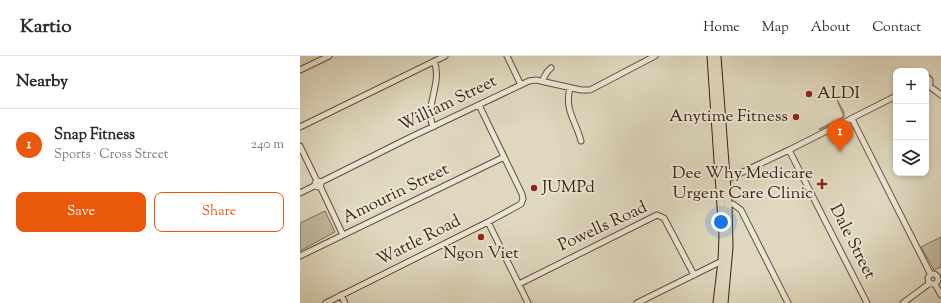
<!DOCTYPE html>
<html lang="en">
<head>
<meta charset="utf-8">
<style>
	:root { --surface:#fff; --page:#f7f7f7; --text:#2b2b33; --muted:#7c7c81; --line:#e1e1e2; --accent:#ea580c }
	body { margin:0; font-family:"Sorts Mill Goudy",serif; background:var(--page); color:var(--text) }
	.controls { position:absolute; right:12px; top:12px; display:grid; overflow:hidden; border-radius:8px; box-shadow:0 2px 6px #0003 }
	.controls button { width:36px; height:36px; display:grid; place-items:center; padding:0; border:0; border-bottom:1px solid var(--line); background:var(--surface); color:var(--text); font:20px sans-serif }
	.you { position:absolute; left:421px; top:166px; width:14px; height:14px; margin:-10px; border:3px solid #fff; border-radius:50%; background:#1a73e8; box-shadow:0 0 0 6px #1a73e833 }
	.badge { display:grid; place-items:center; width:26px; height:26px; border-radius:50%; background:var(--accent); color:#fff; font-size:13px; font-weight:700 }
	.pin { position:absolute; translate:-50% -33px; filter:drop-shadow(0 1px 2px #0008) }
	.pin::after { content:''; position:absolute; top:21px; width:14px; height:12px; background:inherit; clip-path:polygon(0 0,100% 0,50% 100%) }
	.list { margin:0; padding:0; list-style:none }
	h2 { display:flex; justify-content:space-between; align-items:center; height:52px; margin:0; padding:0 16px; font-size:17px }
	h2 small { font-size:13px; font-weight:400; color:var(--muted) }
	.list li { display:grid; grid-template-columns:26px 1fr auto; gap:12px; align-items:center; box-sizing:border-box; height:72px; padding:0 16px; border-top:1px solid var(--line) }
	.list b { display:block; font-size:15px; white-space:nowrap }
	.list p { margin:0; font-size:13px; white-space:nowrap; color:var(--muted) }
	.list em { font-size:13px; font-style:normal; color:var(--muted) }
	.actions { display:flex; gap:8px; padding:12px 16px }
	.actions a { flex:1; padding:9px 0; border:1px solid var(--accent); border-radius:8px; text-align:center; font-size:14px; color:var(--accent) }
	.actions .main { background:var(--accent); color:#fff }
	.icon { flex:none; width:22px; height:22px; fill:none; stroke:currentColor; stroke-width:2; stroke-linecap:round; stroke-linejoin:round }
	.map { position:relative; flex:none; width:641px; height:247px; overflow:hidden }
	header { display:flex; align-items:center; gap:24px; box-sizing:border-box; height:56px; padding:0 20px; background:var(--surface); border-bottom:1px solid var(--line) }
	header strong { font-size:19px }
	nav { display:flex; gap:22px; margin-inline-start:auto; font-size:14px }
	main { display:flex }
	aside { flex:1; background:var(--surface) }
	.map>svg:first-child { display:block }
	.green { fill:#c3b9a1; stroke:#7f6c5a }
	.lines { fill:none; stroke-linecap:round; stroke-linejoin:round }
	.minor-casing { stroke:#644d3d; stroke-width:7 }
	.highway-casing { stroke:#3b1f12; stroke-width:9 }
	.minor { stroke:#eae6d5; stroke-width:5 }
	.highway { stroke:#dfd8be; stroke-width:7 }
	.poi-dot { fill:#8f2418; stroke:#eae6d5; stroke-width:1.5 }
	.labels { text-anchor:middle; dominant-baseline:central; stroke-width:4; stroke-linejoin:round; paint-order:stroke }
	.poi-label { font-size:17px; fill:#3b1f12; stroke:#eae6d5; text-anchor:start }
	.street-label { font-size:17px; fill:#3b1f12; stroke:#eae6d5 }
</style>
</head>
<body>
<header>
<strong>Kartio</strong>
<nav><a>Home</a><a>Map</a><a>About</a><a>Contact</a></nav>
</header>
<main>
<aside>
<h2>Nearby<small></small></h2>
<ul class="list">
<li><span class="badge">1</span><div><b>Snap Fitness</b><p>Sports · Cross Street</p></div><em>240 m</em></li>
</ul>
<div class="actions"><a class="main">Save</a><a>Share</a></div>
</aside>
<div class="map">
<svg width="641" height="247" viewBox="0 0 641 247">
	<rect width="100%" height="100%" fill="#dfd8be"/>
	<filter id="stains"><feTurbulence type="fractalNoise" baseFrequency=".005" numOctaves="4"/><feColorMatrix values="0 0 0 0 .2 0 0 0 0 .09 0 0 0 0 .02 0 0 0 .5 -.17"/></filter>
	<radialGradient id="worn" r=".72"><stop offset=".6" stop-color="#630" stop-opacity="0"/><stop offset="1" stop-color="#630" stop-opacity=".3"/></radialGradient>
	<path class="green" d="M 536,42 L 544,56 L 544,61 L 520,74 L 519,73 L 543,61 L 543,58 Z
		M 25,155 L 35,176 L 0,195 L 0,167 Z
		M 641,181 L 641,211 L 634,214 L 621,191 Z"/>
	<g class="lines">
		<defs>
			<path id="minor" d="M 207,0 L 221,29
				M 0,14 L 29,0
				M 626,20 L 630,24 L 630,27 L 627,30
				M 242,25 L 247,16 L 251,12
				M 628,29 L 641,39
				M 270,32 C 264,54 276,65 281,85
				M 552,63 L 631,219
				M 0,71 L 145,0
				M 133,71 C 124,50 143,26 134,5
				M 0,90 L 17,125
				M 489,94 L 567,247
				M 426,124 L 489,94 L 596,40
				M15 128a3 3 0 1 1 6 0a3 3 0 1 1-6 0Z
				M 21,126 L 111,81 L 229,25 L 236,24 L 281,34 L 290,34 L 355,0
				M 20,130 L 43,179
				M 0,137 L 16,129
				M 428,148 L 433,148 L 441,154 L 488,247
				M 188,166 L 228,247
				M 0,200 L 204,101
				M628 223a5 5 0 1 1 10 0a5 5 0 1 1-10 0Z
				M 219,228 L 357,159 L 364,162 L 394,219
				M 635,228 L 641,239
				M 41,239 L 45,247
				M 26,247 L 188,166 L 221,148 L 223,143 L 222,138 L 179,49
				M 337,247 L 422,205
				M 603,247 L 630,227"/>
			<path id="highway" d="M 411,0 L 423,180 L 422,205 L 417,247
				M 417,0 L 428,148 L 429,191 L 424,247"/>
		</defs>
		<use href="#minor" class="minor-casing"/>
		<use href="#highway" class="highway-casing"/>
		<use href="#minor" class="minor"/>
		<use href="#highway" class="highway"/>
	</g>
	<g class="poi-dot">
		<circle cx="509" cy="38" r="4"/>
		<circle cx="496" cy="61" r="4"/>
		<path d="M520 122h4v4h4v4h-4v4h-4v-4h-4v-4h4z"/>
		<circle cx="234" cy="132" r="4"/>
		<circle cx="181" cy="181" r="4"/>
	</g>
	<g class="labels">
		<g class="poi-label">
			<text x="517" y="38">ALDI</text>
			<text x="488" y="61" text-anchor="end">Anytime Fitness</text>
			<text x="513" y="118" text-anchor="end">Dee Why Medicare<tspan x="513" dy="20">Urgent Care Clinic</tspan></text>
			<text x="242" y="132">JUMPd</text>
			<text x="181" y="198" text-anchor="middle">Ngon Viet</text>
		</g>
		<g class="street-label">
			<text transform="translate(148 48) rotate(-26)">William Street</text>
			<text transform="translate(96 138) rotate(-26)">Amourin Street</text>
			<text transform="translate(303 171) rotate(-25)">Powells Road</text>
			<text transform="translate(119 185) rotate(-27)">Wattle Road</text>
			<text transform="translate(552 186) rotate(63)">Dale Street</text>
		</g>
	</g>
	<rect width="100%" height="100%" filter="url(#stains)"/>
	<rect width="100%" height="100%" fill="url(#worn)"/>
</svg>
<div class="controls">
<button>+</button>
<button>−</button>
<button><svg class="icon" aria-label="layers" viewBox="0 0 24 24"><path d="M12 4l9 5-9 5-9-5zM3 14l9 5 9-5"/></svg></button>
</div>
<div class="you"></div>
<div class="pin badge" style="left:540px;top:96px">1</div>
</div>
</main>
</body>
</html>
